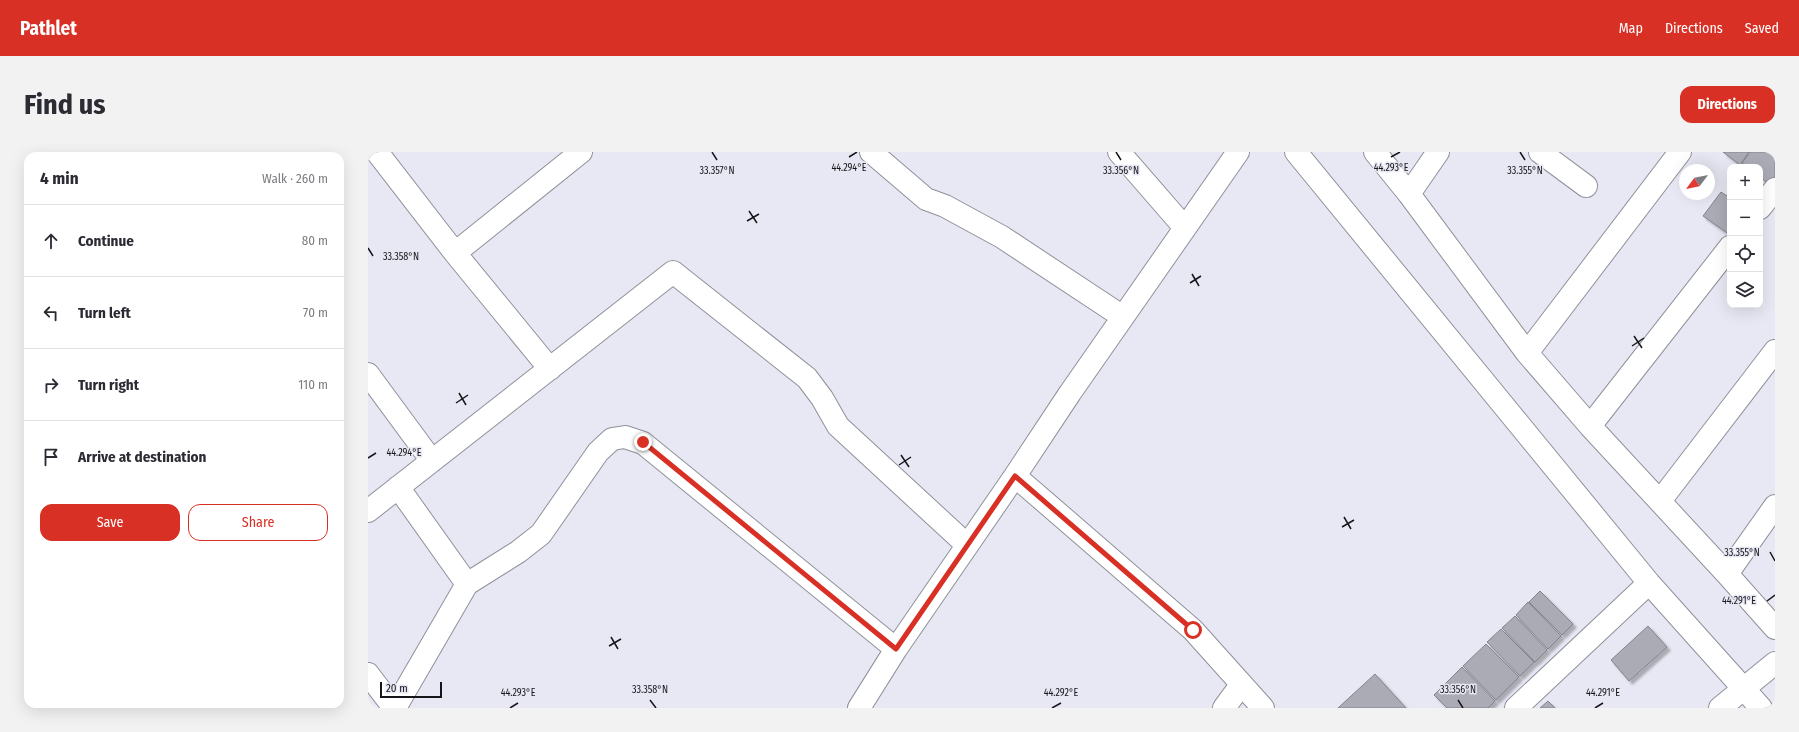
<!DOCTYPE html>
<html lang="en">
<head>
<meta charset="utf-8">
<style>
	:root { --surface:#fff; --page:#f2f2f3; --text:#2b2b33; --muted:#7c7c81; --line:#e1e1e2; --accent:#d93025 }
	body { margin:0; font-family:"Fira Sans Condensed",sans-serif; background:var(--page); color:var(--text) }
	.controls { position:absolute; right:12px; top:12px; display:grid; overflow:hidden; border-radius:8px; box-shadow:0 4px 16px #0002 }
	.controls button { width:36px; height:36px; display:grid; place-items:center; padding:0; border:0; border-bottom:1px solid var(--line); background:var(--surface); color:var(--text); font:20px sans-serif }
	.compass { position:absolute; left:1311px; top:12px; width:36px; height:36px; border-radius:50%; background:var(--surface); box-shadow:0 4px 16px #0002; rotate:238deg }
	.scale { position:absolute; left:12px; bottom:10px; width:62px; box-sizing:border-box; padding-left:4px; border:2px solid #16161a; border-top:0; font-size:11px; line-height:14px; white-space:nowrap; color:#16161a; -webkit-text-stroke:3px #e7e8f3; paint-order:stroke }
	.stop { position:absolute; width:12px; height:12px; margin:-9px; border:3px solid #d93025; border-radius:50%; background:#fff }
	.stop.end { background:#d93025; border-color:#fff; box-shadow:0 1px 4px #0008 }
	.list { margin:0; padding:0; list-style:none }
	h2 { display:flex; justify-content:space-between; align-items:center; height:52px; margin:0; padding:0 16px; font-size:17px }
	h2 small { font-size:13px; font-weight:400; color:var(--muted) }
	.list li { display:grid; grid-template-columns:26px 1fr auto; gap:12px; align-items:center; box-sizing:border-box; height:72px; padding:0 16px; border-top:1px solid var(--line) }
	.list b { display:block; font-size:15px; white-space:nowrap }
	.list em { font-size:13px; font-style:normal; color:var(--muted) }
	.actions { display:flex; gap:8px; padding:12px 16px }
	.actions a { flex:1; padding:9px 0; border:1px solid var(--accent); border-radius:12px; text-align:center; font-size:14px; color:var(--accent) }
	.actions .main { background:var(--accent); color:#fff }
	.icon { flex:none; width:22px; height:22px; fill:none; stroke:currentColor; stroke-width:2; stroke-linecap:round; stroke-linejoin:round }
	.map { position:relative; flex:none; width:1407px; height:556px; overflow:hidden; border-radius:12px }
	header { display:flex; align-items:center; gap:24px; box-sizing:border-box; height:56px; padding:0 20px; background:var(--accent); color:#fff }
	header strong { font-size:19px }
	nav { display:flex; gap:22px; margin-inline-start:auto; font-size:14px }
	.intro { display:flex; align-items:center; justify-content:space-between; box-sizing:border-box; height:96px; padding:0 24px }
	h1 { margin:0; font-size:28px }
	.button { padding:10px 18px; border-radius:12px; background:var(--accent); color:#fff; font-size:14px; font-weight:700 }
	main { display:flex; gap:24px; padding:0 24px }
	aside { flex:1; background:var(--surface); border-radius:12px; box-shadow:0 4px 16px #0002 }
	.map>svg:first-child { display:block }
	.building { fill:#aaabb5; stroke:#82838c; filter:url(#shadow) }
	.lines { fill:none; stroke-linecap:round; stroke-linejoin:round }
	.minor-casing { stroke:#8f919a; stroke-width:24 }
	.minor { stroke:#fff; stroke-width:22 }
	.route { stroke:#d93025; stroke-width:5 }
	.ticks { fill:none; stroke:#16161a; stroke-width:1.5 }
	.ticks-label { font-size:10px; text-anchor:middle; fill:#16161a; stroke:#e7e8f3; stroke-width:3; stroke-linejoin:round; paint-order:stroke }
</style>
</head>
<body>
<header>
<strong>Pathlet</strong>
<nav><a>Map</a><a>Directions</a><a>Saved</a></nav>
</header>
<div class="intro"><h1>Find us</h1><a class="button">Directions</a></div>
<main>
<aside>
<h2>4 min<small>Walk · 260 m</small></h2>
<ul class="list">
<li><svg class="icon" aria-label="ahead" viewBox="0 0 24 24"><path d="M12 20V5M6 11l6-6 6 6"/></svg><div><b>Continue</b></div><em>80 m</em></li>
<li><svg class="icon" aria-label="left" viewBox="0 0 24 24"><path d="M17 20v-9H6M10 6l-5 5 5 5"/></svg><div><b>Turn left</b></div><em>70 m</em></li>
<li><svg class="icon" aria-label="right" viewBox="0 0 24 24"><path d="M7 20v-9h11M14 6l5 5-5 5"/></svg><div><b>Turn right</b></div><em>110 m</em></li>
<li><svg class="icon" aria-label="arrive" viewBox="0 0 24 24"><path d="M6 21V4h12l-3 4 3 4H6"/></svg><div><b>Arrive at destination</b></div></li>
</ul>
<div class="actions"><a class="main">Save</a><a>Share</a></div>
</aside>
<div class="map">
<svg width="1407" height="556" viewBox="0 0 1407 556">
	<defs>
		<filter id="shadow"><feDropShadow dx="3.5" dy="3.5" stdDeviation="1" flood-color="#0004"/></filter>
	</defs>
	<rect width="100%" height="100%" fill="#e7e8f3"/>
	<path class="building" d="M 1355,0 L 1381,0 L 1372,13 Z
		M 1382,0 L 1407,0 L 1407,25 L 1401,32 L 1392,25 L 1392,15 L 1379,15 L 1374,11 Z
		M 1353,40 L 1362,46 L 1362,83 L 1335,64 Z
		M 1172,439 L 1205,472 L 1194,483 L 1161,450 Z
		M 1160,450 L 1193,484 L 1180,497 L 1148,463 Z
		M 1147,464 L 1179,498 L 1167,510 L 1134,476 Z
		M 1280,474 L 1299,495 L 1261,529 L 1243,508 Z
		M 1133,477 L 1166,510 L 1152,524 L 1119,490 Z
		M 1118,492 L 1151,525 L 1128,548 L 1095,514 Z
		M 1094,515 L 1127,549 L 1120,556 L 1079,556 L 1066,543 Z
		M 1007,522 L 1038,556 L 970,556 Z
		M 1180,549 L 1187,556 L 1172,556 Z"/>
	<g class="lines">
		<defs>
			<path id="minor" d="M 9,0 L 87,101 L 182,217
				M 503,0 L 558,47 L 577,54 L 634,85 L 755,165
				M 751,0 L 817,76
				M 928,0 L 1281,431 L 1393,556
				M 1007,0 L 1041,42 L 1159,201 L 1222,274 L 1359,422 L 1407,476
				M 1172,0 L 1218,34
				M 1041,42 L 1070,0
				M 1392,56 L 1407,37
				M 87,101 L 213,0
				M 1159,201 L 1312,0
				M 0,222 L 64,309
				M 1222,274 L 1362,95
				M 647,324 L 825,478 L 895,556
				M 30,335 L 99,432
				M 1292,349 L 1407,199
				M 0,359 L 305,120 L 439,226 L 454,246 L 470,274 L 599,393
				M 1359,422 L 1407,354
				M 0,522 L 26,556
				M 27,556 L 99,432 L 150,400 L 173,382 L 230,300 L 244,287 L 257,285 L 275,291 L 528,497
				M 491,556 L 528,497 L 647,324 L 702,241 L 870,0
				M 856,556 L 873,533
				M 1148,556 L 1281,431
				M 1352,556 L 1407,511"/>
		</defs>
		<use href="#minor" class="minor-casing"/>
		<use href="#minor" class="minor"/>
	</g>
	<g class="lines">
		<path class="route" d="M 275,290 L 528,497 L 647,324 L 825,478"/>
	</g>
	<path class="ticks" d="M 344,0 L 349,8M 748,0 L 753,8M 1152,0 L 1157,8M 481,5 L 489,0M 1023,5 L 1032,0M 381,59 L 389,71M 379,69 L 391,62M 0,96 L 5,104M 824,122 L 831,134M 822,131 L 833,124M 1266,184 L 1274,196M 1264,194 L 1276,186M 91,241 L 98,253M 88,251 L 100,243M 533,303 L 541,315M 0,306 L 8,301M 531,313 L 543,305M 976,365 L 983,377M 974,375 L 986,368M 1402,400 L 1407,409M 1399,449 L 1407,443M 243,485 L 250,497M 241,494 L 253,487M 282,548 L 288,556M 1090,548 L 1095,556M 142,556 L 150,551M 684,556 L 693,551M 1227,556 L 1235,551"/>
	<g class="ticks-label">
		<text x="481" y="19">44.294°E</text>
		<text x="1023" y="19">44.293°E</text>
		<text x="349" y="22">33.357°N</text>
		<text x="753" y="22">33.356°N</text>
		<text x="1157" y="22">33.355°N</text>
		<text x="33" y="108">33.358°N</text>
		<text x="36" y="304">44.294°E</text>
		<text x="1374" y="404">33.355°N</text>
		<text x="1371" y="452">44.291°E</text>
		<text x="282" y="541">33.358°N</text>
		<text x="1090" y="541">33.356°N</text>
		<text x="150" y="544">44.293°E</text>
		<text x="693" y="544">44.292°E</text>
		<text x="1235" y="544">44.291°E</text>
	</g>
</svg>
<div class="controls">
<button>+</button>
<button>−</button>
<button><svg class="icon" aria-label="locate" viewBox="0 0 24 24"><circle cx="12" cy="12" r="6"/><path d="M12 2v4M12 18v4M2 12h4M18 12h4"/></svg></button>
<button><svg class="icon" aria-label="layers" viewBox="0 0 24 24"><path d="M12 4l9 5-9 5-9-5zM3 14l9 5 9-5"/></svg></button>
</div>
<svg class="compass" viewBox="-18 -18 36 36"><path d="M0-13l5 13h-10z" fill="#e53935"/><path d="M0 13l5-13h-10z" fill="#7c7c81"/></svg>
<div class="scale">20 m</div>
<div class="stop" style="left:825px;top:478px"></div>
<div class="stop end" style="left:275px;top:290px"></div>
</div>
</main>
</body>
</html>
